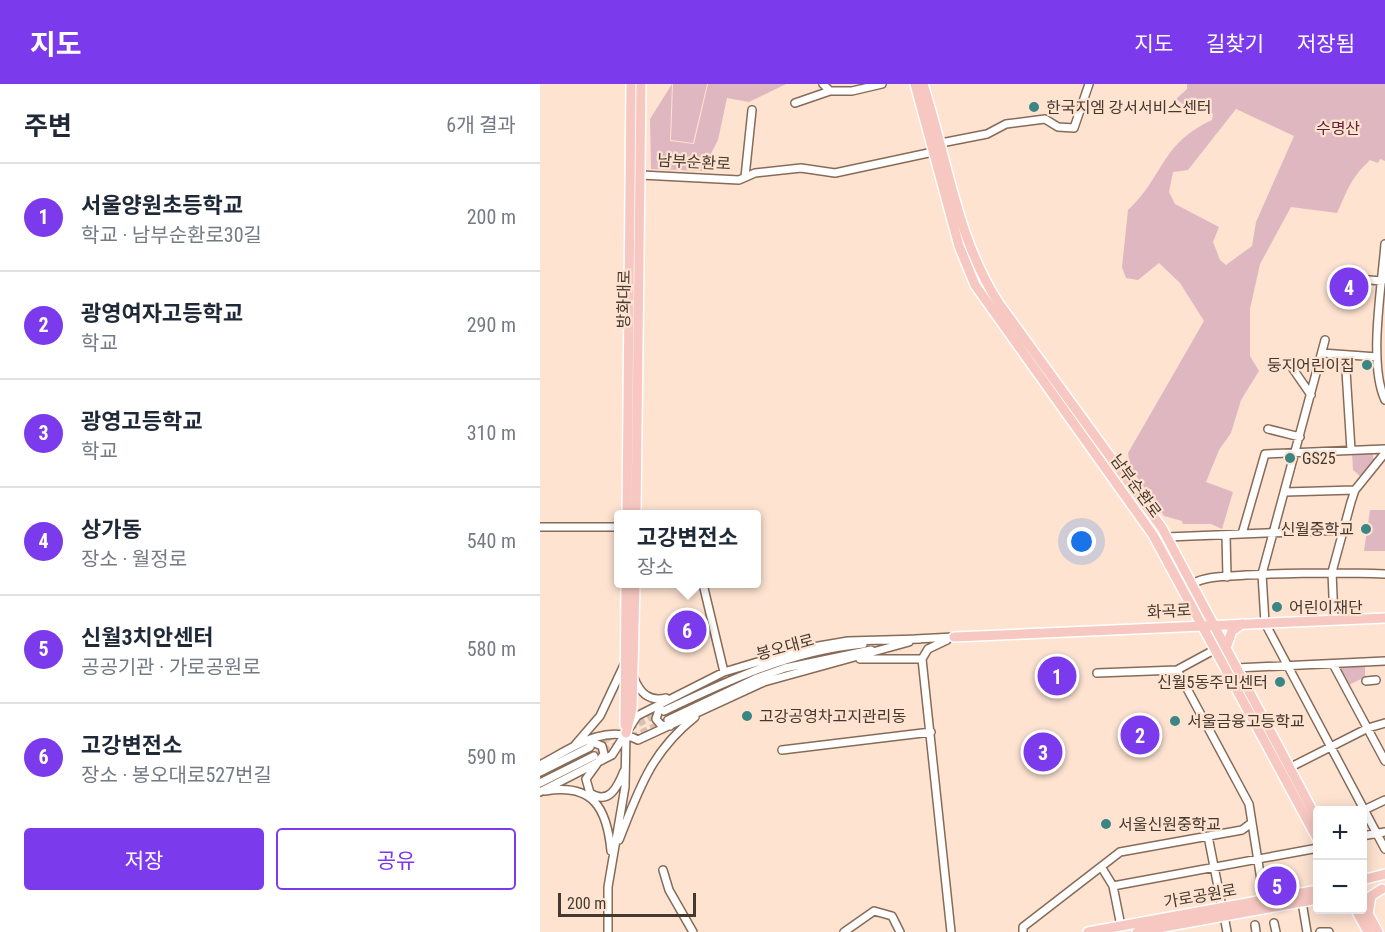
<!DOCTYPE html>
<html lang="ko">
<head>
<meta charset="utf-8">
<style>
	:root { --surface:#fff; --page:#f2f2f3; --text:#1f2937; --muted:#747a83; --line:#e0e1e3; --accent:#7c3aed }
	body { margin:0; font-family:"Roboto Condensed","Noto Sans KR",sans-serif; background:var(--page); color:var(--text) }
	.controls { position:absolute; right:18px; bottom:18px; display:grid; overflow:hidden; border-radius:6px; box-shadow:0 3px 15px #0003 }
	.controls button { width:54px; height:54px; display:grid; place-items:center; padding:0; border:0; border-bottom:2px solid var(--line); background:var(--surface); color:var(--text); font:30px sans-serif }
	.scale { position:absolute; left:18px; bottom:15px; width:138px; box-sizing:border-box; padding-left:6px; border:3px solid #45382f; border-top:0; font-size:16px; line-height:21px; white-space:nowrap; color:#45382f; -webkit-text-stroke:4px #fee3d1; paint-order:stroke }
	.you { position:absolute; left:542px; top:458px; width:21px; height:21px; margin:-15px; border:4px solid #fff; border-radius:50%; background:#1a73e8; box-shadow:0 0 0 9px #1a73e833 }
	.badge { display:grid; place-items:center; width:39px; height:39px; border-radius:50%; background:var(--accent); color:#fff; font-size:20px; font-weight:700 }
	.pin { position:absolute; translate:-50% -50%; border:3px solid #fff; box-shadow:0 2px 6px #0006 }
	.popup { position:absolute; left:74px; top:426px; width:147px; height:78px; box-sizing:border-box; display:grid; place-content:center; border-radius:6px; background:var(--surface); filter:drop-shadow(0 2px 4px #0005); font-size:20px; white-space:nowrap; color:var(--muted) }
	.popup b { font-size:22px; color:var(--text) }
	.popup::after { content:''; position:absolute; left:50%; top:100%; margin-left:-12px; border:12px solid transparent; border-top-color:var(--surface) }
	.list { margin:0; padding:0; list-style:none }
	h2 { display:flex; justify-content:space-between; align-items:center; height:78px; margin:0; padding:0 24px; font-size:26px }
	h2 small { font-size:20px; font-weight:400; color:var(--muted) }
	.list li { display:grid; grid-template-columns:39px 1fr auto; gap:18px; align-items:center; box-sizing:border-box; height:108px; padding:0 24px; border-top:2px solid var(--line) }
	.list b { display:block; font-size:22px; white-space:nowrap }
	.list p { margin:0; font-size:20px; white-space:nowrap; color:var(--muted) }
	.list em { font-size:20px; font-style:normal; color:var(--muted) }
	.actions { display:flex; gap:12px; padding:18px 24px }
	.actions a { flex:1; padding:14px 0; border:2px solid var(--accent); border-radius:6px; text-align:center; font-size:21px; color:var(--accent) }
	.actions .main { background:var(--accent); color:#fff }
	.map { position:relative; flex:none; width:845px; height:848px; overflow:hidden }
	header { display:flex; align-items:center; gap:36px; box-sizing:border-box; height:84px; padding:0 30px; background:var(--accent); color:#fff }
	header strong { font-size:28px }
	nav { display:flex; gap:33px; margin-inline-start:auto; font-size:21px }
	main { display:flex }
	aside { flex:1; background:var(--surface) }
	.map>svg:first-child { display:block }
	.green { fill:#dfb7c1; fill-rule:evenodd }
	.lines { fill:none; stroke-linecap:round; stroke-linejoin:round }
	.minor-tunnel { stroke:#d9c1b1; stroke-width:7; stroke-dasharray:7 3.5; stroke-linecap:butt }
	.minor-casing { stroke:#886b57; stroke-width:10 }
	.major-casing { stroke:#fff; stroke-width:12 }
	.minor { stroke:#fff; stroke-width:7 }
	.major { stroke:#f7c8c1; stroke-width:9 }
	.poi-dot { fill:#3c8585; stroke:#fee3d1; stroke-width:2 }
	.labels { text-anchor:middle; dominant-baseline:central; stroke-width:4.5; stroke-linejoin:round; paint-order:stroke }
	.poi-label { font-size:16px; fill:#45382f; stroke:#fee3d1; text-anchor:start }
	.park-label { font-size:16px; fill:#65223a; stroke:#fee3d1 }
	.street-label { font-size:16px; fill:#45382f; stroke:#fee3d1 }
</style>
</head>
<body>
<header>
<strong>지도</strong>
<nav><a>지도</a><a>길찾기</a><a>저장됨</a></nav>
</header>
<main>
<aside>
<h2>주변<small>6개 결과</small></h2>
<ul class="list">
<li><span class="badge">1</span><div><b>서울양원초등학교</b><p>학교 · 남부순환로30길</p></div><em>200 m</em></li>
<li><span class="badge">2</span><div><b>광영여자고등학교</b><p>학교</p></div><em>290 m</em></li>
<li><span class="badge">3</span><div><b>광영고등학교</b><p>학교</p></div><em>310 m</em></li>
<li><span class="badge">4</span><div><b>상가동</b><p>장소 · 월정로</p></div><em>540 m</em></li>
<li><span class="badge">5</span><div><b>신월3치안센터</b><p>공공기관 · 가로공원로</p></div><em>580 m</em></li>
<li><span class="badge">6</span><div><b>고강변전소</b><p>장소 · 봉오대로527번길</p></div><em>590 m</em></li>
</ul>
<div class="actions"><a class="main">저장</a><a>공유</a></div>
</aside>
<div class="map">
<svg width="845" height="848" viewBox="0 0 845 848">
	<rect width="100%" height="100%" fill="#fee3d1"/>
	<path class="green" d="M 132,0 L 130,57 L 154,60 L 168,0 L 246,0 L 209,18 L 187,14 L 178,56 L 162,87 L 111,85 L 110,35 Z
		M 133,0 L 167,0 L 153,59 L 131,56 Z
		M 647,0 L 845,0 L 845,77 L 840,75 L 838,79 L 830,76 C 809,96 808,106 797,129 L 751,123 L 720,180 L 710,225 L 710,272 L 719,287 L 701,316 L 691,349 L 679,366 L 666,398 L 693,408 L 682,445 L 671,440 L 643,440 L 642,437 L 624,432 L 590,383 L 588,369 L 664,237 L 640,199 L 619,179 L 598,196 L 586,194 L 582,183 L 588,126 C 624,93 620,60 672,36 L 673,30 L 654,17 L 643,20 L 636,15 L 647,5 ZM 696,25 L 754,52 L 716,138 L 712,162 L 686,181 L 680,176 L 673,158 L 679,143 L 635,120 L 629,108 L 633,88 L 648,86 Z
		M 812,368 L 833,368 L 833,374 L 838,374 L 821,393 L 813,386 Z
		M 830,426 L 845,426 L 845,467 L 824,467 Z
		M 825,580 L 825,593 L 807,602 L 796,581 Z"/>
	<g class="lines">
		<path class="minor-tunnel" d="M 89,644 L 120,629
			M 54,661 L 76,650
			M 54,672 L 128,636"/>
		<defs>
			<path id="minor" d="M 283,0 L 290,7 L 312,7 L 342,0
				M 255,19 L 290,7
				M 401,59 L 447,50 L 466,40 L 505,35 L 518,43 L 534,44 L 549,0
				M 101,91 L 199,96 L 215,89 L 261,84 L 295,89 L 393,68
				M 205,93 L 212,26
				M 845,160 C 842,201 828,280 845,316
				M 803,192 L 804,194 L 842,197
				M 785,256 L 722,490 L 725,539 L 845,765
				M 782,269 L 837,273
				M 805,271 L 811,366
				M 753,285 L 771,311
				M 728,345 L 760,353
				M 745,408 L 815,406
				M 0,443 L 78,443
				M 702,450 L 725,370 L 845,365
				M 686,451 L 687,493
				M 627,453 L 803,446
				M 163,500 L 184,588
				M 652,500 C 668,491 688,493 706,491 C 752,489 798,488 845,490
				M 794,536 L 792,488 L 811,418 L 815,406 L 845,369
				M 375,555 L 414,553
				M 320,575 L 382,575
				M 382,575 L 411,848
				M 382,575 L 388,565 L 407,556
				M 793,580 L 845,677
				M 696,584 L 845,577
				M 637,586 L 709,720 L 724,815
				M 557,589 L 637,586 L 674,566
				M 94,594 C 100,609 109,618 126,614
				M 826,597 L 836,596
				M 120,622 L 116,635 L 121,641 L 130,642
				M 124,627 C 189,596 250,567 323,560
				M 128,636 L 217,594 L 245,584 L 331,566
				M 49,657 L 62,662 L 64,670 L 46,695 L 50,709 C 69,722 78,702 84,687
				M 35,661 L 60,632 L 84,581
				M 242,666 L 391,648
				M 0,681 C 29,666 65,638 98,656 L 224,598 L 369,558
				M 749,684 L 828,644 L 845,639
				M 0,688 L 50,663
				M 0,699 L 54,672
				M 5,707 C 54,699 67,725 71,767
				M 0,708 L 72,671 L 97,632 L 184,588 L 261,565 L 308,557 L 380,555
				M 824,726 L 845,716
				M 668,752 L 682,823
				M 822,752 L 845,748
				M 79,756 C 99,705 111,668 155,633
				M 562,784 L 573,802 L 581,842
				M 123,786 L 129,806 L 153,848
				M 573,802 L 778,764
				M 762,818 L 767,848
				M 684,832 L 687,848
				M 734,839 L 736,848
				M 715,841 L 716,848
				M 68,848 L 68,803 L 85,703 L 86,649
				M 304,848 L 334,827 L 352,832 L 360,848
				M 483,848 L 483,843 L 580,768 L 702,746 L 710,740
				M 780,848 L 789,848"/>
			<path id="major" d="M 375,0 L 419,162 L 435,201 L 613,451 L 778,756
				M 383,0 C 407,73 417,157 460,221 L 622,444 L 778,737
				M 87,430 L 91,0
				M 96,430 L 101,0
				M 414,553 L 845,534
				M 686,564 L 692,547 L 702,540
				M 85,641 L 86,500
				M 86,649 L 92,625 L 95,500
				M 822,796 L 845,790
				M 816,826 L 828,848
				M 826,826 L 838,848
				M 828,830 L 831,812 L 842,805
				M 548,848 L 778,806
				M 597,848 L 778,815"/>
		</defs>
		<use href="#minor" class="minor-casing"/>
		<use href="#major" class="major-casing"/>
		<use href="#minor" class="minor"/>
		<use href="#major" class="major"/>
	</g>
	<g class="poi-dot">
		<circle cx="494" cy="23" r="6"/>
		<circle cx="827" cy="281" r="6"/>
		<circle cx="750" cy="374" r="6"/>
		<circle cx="826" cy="445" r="6"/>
		<circle cx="737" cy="523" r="6"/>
		<circle cx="740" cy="598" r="6"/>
		<circle cx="207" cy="632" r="6"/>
		<circle cx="635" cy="637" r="6"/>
		<circle cx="566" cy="740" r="6"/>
	</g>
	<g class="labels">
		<g class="poi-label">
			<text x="506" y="23">한국지엠 강서서비스센터</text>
			<text x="815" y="281" text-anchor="end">둥지어린이집</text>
			<text x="762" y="374">GS25</text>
			<text x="814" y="445" text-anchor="end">신월중학교</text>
			<text x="749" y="523">어린이재단</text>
			<text x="728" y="598" text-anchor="end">신월5동주민센터</text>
			<text x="219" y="632">고강공영차고지관리동</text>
			<text x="647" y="637">서울금융고등학교</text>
			<text x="578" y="740">서울신원중학교</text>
		</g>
		<g class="park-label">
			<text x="798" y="44">수명산</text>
		</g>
		<g class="street-label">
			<text transform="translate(154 78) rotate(3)">남부순환로</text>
			<text transform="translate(84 215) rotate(-89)">방화대로</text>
			<text transform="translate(596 402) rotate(54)">남부순환로</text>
			<text transform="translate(629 527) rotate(-3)">화곡로</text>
			<text transform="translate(245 563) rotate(-15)">봉오대로</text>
			<text transform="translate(660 812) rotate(-10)">가로공원로</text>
		</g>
	</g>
</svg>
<div class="controls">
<button>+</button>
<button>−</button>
</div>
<div class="scale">200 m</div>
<div class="you"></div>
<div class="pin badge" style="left:517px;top:592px">1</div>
<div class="pin badge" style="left:600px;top:651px">2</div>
<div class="pin badge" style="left:503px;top:668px">3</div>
<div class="pin badge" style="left:809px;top:203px">4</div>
<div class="pin badge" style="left:737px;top:802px">5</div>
<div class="pin badge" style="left:147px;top:546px">6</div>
<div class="popup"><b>고강변전소</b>장소</div>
</div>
</main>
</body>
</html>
